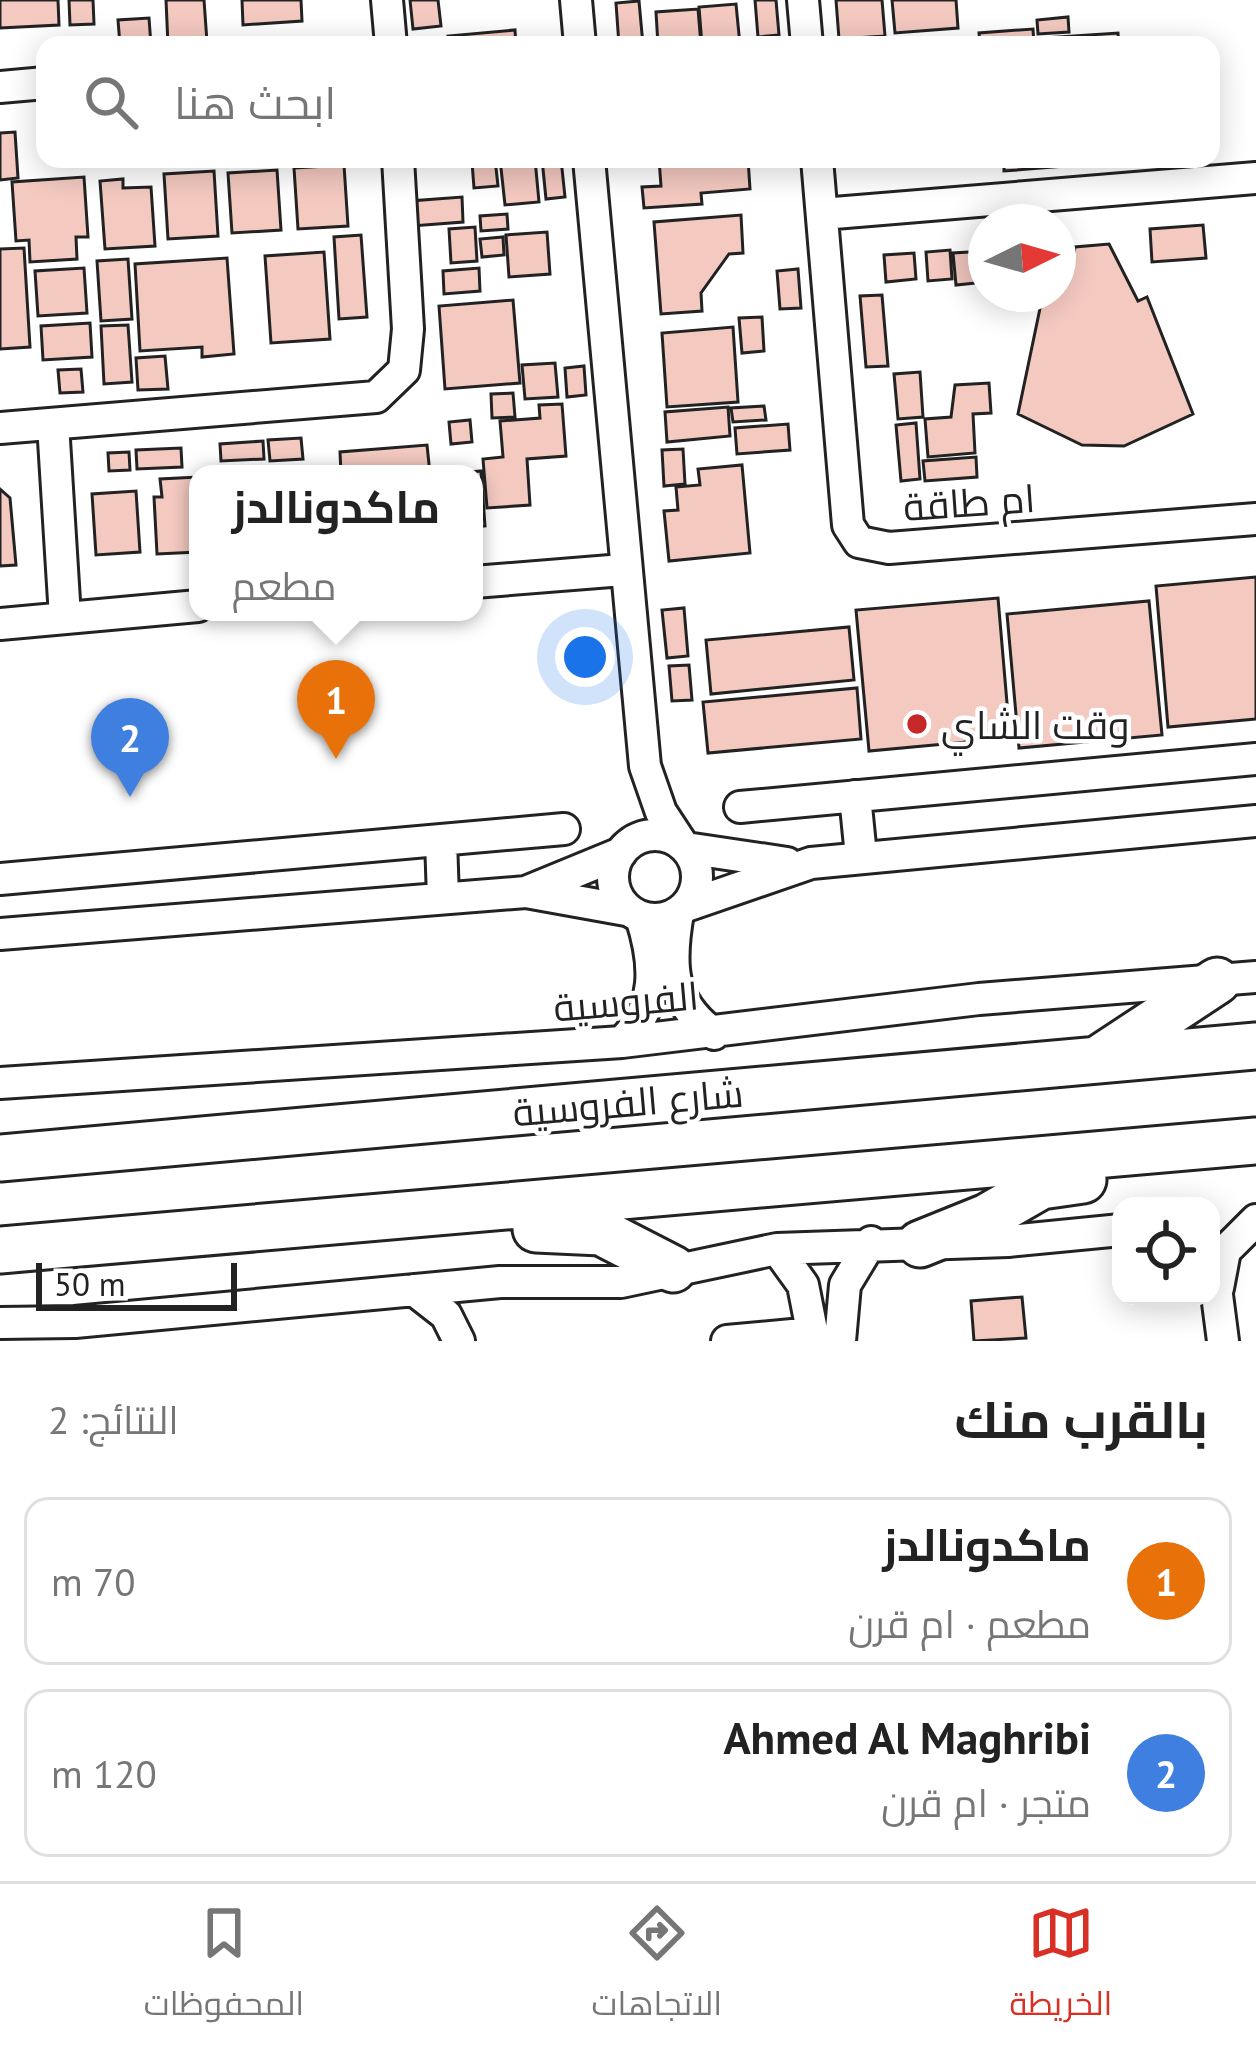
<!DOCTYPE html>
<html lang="ar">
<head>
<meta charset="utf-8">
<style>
	:root { --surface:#fff; --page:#f6f6f6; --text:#222; --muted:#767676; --line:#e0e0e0; --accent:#d93025 }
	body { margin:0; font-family:"PT Sans",Cairo,sans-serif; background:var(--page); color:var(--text); direction:rtl }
	.controls { position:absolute; right:36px; bottom:36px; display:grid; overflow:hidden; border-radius:24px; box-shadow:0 6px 30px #0003 }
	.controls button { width:108px; height:108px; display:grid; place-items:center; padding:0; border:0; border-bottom:3px solid var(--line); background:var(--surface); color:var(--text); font:60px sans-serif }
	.compass { position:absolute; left:968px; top:204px; width:108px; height:108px; border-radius:50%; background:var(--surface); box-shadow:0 6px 30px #0003; rotate:85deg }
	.scale { position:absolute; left:36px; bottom:30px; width:201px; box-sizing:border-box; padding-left:12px; border:6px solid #222; border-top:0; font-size:33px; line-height:42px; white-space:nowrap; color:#222; -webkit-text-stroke:9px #fff; paint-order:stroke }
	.you { position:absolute; left:585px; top:657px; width:42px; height:42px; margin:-30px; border:9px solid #fff; border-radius:50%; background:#1a73e8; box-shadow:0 0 0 18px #1a73e833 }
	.badge { display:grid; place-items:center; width:78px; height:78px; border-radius:50%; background:var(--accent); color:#fff; font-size:39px; font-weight:700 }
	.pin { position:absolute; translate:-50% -99px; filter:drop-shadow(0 3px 6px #0008) }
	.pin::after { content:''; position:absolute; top:63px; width:42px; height:36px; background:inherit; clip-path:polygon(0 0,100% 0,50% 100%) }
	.popup { position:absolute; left:189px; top:465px; width:294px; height:156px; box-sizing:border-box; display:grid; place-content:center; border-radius:24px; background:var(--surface); filter:drop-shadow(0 3px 9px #0005); font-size:39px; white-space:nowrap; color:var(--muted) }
	.popup b { font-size:45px; color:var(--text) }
	.popup::after { content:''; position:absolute; left:50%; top:100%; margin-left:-24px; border:24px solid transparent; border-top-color:var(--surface) }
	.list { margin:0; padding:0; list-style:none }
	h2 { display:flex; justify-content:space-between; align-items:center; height:156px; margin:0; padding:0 48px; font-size:51px }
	h2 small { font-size:39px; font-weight:400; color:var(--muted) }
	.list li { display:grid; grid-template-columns:78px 1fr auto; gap:36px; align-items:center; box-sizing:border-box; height:168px; margin:0 24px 24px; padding:0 24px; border:3px solid var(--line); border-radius:24px }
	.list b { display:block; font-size:45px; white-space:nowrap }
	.list p { margin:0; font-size:39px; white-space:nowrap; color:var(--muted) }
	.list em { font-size:39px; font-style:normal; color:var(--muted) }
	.icon { flex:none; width:66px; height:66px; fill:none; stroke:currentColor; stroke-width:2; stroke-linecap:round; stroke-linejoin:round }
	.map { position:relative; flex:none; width:1256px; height:1341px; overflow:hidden; direction:ltr }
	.search { position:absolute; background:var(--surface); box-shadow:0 6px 30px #0003; left:36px; right:36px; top:36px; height:132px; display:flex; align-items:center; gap:30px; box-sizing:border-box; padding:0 42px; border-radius:24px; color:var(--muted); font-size:45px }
	.sheet { height:540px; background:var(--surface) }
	nav { display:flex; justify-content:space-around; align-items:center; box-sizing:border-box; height:168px; border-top:3px solid var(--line); background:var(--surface); font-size:33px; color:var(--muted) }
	nav a { display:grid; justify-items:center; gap:6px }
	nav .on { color:var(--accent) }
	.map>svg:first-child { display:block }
	.building { fill:#f3c9c0; stroke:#222; stroke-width:3 }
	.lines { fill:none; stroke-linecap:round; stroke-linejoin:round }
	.minor-casing { stroke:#222; stroke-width:36 }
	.highway-casing { stroke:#222; stroke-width:51 }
	.minor { stroke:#fff; stroke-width:30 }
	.highway { stroke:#fff; stroke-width:45 }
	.poi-dot { fill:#c62828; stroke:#fff; stroke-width:4.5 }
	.labels { text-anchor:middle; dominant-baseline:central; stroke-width:9; stroke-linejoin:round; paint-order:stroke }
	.street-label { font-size:39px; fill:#222; stroke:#fff }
	.poi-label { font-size:39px; fill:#222; stroke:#fff; text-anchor:start }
</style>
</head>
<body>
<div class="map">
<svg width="1256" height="1341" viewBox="0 0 1256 1341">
	<rect width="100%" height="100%" fill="#fff"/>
	<path class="building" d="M 0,0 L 58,0 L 59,25 L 0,28 Z
		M 69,0 L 93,0 L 94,24 L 70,25 Z
		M 166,0 L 204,0 L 207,42 L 168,45 Z
		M 242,0 L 301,0 L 302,21 L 243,25 Z
		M 410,0 L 438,0 L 441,26 L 413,29 Z
		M 755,0 L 776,0 L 779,35 L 758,37 Z
		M 836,0 L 882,0 L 885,36 L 839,39 Z
		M 892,0 L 956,0 L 958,28 L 895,33 Z
		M 639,1 L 643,45 L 619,45 L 616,3 Z
		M 736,4 L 740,45 L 702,45 L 699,7 Z
		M 698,9 L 701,45 L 658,45 L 656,12 Z
		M 1068,17 L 1069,32 L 1038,34 L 1037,20 Z
		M 149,18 L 151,45 L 120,45 L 118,20 Z
		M 1033,29 L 1034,45 L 980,45 L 979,33 Z
		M 515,30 L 516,45 L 449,45 L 448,36 Z
		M 1118,33 L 1119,45 L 1045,45 L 1045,38 Z
		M 15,132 L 18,178 L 0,180 L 0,133 Z
		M 495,159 L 498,186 L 474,188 L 472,162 Z
		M 500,159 L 535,159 L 539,202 L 505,205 Z
		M 542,159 L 561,159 L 565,197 L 546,199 Z
		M 659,159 L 748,159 L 750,189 L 701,193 L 702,204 L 644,208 L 642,187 L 661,186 Z
		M 1004,159 L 1066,159 L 1067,166 L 1004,171 Z
		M 344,165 L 348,226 L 298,229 L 294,168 Z
		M 277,170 L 281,230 L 232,233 L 228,173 Z
		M 214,171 L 218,236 L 168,239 L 164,174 Z
		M 84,177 L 88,237 L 76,237 L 77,259 L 30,262 L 29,240 L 16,241 L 12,182 Z
		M 123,179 L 123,188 L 151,187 L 155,246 L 105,249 L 100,181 Z
		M 462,197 L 463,222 L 412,226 L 410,201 Z
		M 507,214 L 508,229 L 481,231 L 480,216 Z
		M 741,215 L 743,253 L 729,254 L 701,293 L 702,311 L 661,314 L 654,222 Z
		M 1203,225 L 1206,258 L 1152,262 L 1150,229 Z
		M 475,227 L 477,261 L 451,263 L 449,229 Z
		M 547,232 L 550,274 L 509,277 L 506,235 Z
		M 361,235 L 367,317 L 339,319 L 334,237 Z
		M 503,237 L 504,255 L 482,257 L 480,239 Z
		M 1109,244 L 1138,301 L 1147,297 L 1193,414 L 1124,446 L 1082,445 L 1018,414 L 1043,294 L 1058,294 L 1058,273 L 1069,277 L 1075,247 Z
		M 24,248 L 30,347 L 0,349 L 0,249 Z
		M 950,250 L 952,279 L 928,281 L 926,252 Z
		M 986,251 L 986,282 L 956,285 L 953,253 Z
		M 324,252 L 330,339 L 271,343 L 265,256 Z
		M 914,253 L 916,279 L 886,282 L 884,255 Z
		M 227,258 L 234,354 L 202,357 L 202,347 L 140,351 L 135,264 Z
		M 128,259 L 132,319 L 101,321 L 97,261 Z
		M 84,268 L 87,313 L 38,316 L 35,271 Z
		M 479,268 L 480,291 L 444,294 L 443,271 Z
		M 798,269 L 801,308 L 780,309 L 777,271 Z
		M 882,295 L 888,366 L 866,367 L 860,296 Z
		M 513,300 L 520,383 L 445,389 L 439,306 Z
		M 762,317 L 764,351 L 742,353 L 739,318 Z
		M 90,323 L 92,357 L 43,360 L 41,326 Z
		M 128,325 L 132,382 L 104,384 L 101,326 Z
		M 733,327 L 738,402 L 667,407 L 662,333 Z
		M 165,356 L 168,389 L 138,390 L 136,358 Z
		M 555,363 L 558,397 L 525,399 L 522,365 Z
		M 584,366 L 586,395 L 567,397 L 565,368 Z
		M 81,369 L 83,392 L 60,393 L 58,370 Z
		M 920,372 L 923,417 L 898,419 L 894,374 Z
		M 989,383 L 991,413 L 973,414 L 975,453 L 928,457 L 925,419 L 951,417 L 955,385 Z
		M 513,393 L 515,417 L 492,418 L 491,394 Z
		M 562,404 L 566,456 L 527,459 L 530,505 L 487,508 L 483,459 L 503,457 L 500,421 L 540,418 L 539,405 Z
		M 764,406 L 766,420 L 733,422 L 731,408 Z
		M 728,407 L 730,436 L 667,442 L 665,412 Z
		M 470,420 L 472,442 L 451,444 L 449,422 Z
		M 916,423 L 920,479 L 901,481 L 896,425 Z
		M 788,424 L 790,450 L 737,454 L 735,428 Z
		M 301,438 L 303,459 L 270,461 L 268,440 Z
		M 263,441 L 264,459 L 221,461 L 220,444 Z
		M 427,445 L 430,474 L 341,474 L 340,452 Z
		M 181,448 L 182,467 L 137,469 L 136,450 Z
		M 683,449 L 685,484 L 664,486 L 662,450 Z
		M 129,452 L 130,470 L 109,471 L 108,453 Z
		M 976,457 L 977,477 L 925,481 L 923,461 Z
		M 742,465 L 750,553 L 669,561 L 664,511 L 678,510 L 676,487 L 700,485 L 698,469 Z
		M 481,471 L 485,526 L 474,527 L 474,474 L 449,474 Z
		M 198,477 L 198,552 L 157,554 L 154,497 L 162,497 L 160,479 Z
		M 0,489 L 10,498 L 16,565 L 0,566 Z
		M 136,491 L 140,552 L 96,555 L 92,494 Z
		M 1256,577 L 1256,719 L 1168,727 L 1156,586 Z
		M 998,598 L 1010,738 L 869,751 L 856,610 Z
		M 1149,601 L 1162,735 L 1019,748 L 1007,614 Z
		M 684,608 L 688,656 L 667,658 L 662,610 Z
		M 849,627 L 854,680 L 711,694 L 706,640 Z
		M 689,665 L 692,700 L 672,701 L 669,666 Z
		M 857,688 L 861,739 L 708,753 L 703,702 Z
		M 1022,1297 L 1026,1338 L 974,1341 L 971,1301 Z"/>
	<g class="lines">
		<defs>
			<path id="minor" d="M 387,0 L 391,45
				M 576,0 L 580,45
				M 803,0 L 807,45
				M 0,87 L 45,83
				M 589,159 L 645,766 L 661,812 L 682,844
				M 817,159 L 848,525 L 859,542 L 889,548 L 1256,519
				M 822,214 L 1256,178
				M 53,424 L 65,617
				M 0,428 L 376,397 L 404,370 L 408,329 L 398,159
				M 474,582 L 623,570
				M 0,624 L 198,606
				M 855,796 L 861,856
				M 740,807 L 1256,759
				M613 877a42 42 0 1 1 84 0a42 42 0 1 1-84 0Z
				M 441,840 L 443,898
				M 686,848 L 787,863
				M 0,879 L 564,829
				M 526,892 L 621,853
				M 686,906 L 811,863 L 1256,821
				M 678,913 C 669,965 669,1000 714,1034
				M 0,934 L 526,892 L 626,910
				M 622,1042 C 659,1006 656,964 641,917
				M 0,1083 L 622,1042 L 979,999 L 1256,977
				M 777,1249 L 803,1285 L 814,1341
				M 1214,1272 L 1223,1341
				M 1218,1288 L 1225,1251 L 1256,1220
				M 414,1290 L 446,1315 L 459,1341
				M 0,1323 L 75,1322 L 500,1282 L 621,1282 L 777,1249 L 1008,1241 L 1121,1230
				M 727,1341 L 813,1333
				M 840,1341 L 845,1285 L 871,1242"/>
			<path id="highway" d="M 1100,1058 L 1217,981
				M 0,1158 L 1256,1046
				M 536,1229 L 601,1232 L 673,1269
				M 920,1244 L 987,1217 L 1041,1186 L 1083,1180
				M 0,1250 L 1256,1141"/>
		</defs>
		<use href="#minor" class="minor-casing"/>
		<use href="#highway" class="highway-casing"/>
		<use href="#minor" class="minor"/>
		<use href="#highway" class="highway"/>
	</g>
	<circle class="poi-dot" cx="917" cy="724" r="12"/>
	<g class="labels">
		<g class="street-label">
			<text transform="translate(969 502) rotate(-4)">ام طاقة</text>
			<text transform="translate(626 1001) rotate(-5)">الفروسية</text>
			<text transform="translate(628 1102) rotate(-5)">شارع الفروسية</text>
		</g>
		<g class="poi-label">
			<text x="941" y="724">وقت الشاي</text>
		</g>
	</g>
</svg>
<div class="controls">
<button><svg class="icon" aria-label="locate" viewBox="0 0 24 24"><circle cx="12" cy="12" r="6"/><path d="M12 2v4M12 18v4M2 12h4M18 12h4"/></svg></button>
</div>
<svg class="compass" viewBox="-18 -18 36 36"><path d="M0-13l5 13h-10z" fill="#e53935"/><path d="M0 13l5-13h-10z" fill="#767676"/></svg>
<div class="scale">50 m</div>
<div class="you"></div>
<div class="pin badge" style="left:336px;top:759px;background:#e8710a">1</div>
<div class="popup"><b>ماكدونالدز</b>مطعم</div>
<div class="pin badge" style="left:130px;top:797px;background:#3f7fe0">2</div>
<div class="search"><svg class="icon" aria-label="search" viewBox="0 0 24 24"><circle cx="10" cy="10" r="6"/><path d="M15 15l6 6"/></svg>ابحث هنا</div>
</div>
<section class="sheet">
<h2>بالقرب منك<small>النتائج: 2</small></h2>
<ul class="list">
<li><span class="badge" style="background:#e8710a">1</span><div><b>ماكدونالدز</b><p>مطعم · ام قرن</p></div><em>70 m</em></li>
<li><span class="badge" style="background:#3f7fe0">2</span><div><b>Ahmed Al Maghribi</b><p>متجر · ام قرن</p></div><em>120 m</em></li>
</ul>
</section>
<nav>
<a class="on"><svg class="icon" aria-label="map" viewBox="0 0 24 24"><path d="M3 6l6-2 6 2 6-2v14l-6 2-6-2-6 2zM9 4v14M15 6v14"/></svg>الخريطة</a>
<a><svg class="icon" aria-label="directions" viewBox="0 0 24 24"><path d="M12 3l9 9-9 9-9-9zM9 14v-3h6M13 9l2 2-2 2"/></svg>الاتجاهات</a>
<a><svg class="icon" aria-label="saved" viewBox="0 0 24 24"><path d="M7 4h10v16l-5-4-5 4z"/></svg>المحفوظات</a>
</nav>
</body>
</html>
